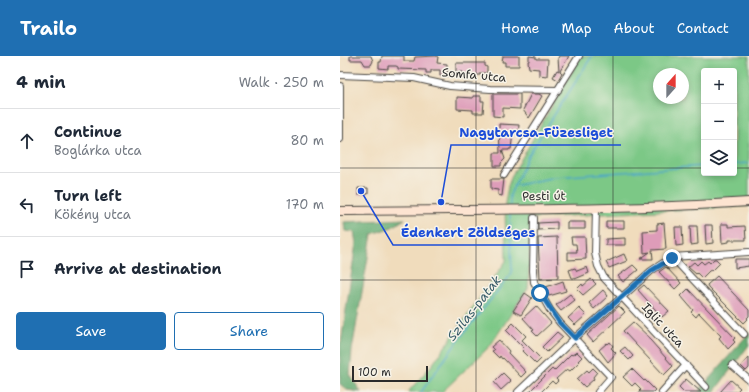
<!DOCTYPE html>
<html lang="en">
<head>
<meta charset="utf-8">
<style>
	:root { --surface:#fff; --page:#f2f2f3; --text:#1f2937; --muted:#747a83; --line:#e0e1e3; --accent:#1f6fb2 }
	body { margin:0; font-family:"Shantell Sans",sans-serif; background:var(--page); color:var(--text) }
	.controls { position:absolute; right:12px; top:12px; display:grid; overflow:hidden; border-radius:4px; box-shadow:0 2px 6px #0003 }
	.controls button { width:36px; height:36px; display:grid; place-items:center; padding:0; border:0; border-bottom:1px solid var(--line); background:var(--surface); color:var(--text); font:20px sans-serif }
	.compass { position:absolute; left:313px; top:12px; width:36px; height:36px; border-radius:50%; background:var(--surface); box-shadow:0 2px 6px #0003; rotate:21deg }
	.scale { position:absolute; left:12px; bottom:10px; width:76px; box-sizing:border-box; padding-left:4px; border:2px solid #2b2b2b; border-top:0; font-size:11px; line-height:14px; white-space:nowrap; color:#2b2b2b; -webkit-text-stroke:3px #f7f3e8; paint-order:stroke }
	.stop { position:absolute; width:12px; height:12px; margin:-9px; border:3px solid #1f6fb2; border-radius:50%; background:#fff }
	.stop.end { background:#1f6fb2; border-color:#fff; box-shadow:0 1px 4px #0008 }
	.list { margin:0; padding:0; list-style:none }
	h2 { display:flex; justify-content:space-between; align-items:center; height:52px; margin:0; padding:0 16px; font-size:17px }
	h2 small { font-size:13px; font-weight:400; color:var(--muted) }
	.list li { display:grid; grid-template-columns:26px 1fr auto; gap:12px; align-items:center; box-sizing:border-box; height:64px; padding:0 16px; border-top:1px solid var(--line) }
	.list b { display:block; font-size:15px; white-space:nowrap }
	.list p { margin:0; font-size:13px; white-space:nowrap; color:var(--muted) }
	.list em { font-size:13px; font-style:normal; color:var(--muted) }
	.actions { display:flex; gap:8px; padding:12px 16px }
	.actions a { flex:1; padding:9px 0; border:1px solid var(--accent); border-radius:4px; text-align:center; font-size:14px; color:var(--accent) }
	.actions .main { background:var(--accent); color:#fff }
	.icon { flex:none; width:22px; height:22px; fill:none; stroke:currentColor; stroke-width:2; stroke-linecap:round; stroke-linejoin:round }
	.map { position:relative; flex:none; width:409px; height:336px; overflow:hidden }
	header { display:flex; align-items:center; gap:24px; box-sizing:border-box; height:56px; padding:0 20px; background:var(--accent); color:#fff }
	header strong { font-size:19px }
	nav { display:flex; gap:22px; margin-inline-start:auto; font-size:14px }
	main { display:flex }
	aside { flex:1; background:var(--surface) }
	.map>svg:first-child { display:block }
	.green { fill:#7cc886; stroke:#547a58; fill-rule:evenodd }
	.forest { fill:#65ac73; stroke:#486c4f }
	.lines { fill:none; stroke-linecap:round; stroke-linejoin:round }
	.stream { stroke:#48a5c6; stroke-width:1.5 }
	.building { fill:#de9cb9 }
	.street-casing { stroke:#494641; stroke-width:8 }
	.secondary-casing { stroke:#494641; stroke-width:10 }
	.street { stroke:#fff; stroke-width:6 }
	.secondary { stroke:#fde4d1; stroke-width:8 }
	.route { stroke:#1f6fb2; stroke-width:5 }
	.grid { fill:none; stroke:#2b2b2b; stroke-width:1; stroke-opacity:0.55 }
	.labels { text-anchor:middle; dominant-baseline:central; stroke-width:3; stroke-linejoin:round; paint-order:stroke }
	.street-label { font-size:12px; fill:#2b2b2b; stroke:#f7f3e8 }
	.water-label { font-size:13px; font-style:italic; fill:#375c69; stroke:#f7f3e8 }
	.leader { fill:none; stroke:#1d4ed8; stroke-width:1.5 }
	.callout-dot { fill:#1d4ed8; stroke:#f7f3e8; stroke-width:1.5 }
	.callout-label { font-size:13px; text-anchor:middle; font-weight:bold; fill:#1d4ed8; stroke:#f7f3e8; stroke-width:3; stroke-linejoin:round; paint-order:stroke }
</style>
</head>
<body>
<header>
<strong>Trailo</strong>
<nav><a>Home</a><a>Map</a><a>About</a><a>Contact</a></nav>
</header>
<main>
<aside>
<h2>4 min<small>Walk · 250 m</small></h2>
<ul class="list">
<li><svg class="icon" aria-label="ahead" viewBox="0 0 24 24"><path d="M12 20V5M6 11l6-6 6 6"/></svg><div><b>Continue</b><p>Boglárka utca</p></div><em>80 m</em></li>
<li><svg class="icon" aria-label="left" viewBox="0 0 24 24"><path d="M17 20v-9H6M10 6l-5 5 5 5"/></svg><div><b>Turn left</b><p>Kökény utca</p></div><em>170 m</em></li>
<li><svg class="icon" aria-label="arrive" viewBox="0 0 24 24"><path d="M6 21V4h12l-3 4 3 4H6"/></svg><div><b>Arrive at destination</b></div></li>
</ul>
<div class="actions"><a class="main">Save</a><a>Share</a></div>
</aside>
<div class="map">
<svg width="409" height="336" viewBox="0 0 409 336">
	<rect width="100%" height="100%" fill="#f7f3e8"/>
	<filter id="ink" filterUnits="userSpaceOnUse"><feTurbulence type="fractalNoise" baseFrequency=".025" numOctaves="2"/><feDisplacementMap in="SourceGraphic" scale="8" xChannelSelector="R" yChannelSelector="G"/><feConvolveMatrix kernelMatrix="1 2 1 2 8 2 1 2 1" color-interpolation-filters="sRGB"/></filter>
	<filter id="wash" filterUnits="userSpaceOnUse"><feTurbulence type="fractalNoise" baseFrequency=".012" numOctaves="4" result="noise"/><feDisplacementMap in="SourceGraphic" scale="16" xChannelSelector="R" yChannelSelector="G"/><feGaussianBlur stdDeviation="0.9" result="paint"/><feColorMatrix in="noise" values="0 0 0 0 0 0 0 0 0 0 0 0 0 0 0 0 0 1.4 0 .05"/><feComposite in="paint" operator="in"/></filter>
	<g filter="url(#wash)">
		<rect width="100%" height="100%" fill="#f0dcbc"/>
		<path class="green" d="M 241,0 L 409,0 L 409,150 L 191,162 L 188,232 L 150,290 L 102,336 L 68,336 L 92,309 L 166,205 L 165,147 L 168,130 L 172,119 ZM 364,15 L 394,15 L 394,117 L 364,117 ZM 319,18 L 343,18 L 343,42 L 319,42 Z"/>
		<path class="forest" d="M 65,163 L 52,171 L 32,178 L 12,294 L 10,319 L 21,336 L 7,334 L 0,328 L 0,287 L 1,287 L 16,187 L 14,176 L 5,175 L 4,166 Z
			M 409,277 L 409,289 L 374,336 L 360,336 L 362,331 Z"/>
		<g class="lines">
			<path class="stream" d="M 394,108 L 409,107
				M 173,130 L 215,121 L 364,110
				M 170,151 L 170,139 L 188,100 L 252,0
				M 81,336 L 120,282 L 172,217 L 170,157"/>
		</g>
		<g id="blocks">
			<path class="building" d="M 10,0 L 31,0 L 33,5 L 31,9 L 25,9 L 22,4 L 10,4 Z
				M 42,0 L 64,0 L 64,5 L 74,5 L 75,1 L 96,0 L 98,1 L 97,7 L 107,8 L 107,16 L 112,16 L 111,20 L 100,20 L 100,14 L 91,14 L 91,17 L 86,17 L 86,14 L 58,13 L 58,11 L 56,10 L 48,10 L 48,13 L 39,12 L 39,6 L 41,6 Z
				M 163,0 L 179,0 L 179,10 L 165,10 L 165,6 L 162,6 Z
				M 189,0 L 196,1 L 196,3 L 208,3 L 207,20 L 199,19 L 199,13 L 189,12 L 188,5 L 189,5 Z
				M 219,0 L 229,0 L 220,15 L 222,17 L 218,24 L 213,21 L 217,14 L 219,15 L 218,2 Z
				M 116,7 L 145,7 L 145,10 L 147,11 L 147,17 L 140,17 L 140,19 L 129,19 L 129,21 L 123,21 L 123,16 L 116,16 Z
				M 153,38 L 180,38 L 180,53 L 163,52 L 163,61 L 153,60 Z
				M 191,38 L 199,38 L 202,40 L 189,62 L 183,54 Z
				M 133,40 L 141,40 L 141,45 L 144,45 L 143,57 L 133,57 L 133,54 L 117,53 L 117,41 L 133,42 Z
				M 159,68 L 179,69 L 178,77 L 173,77 L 171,93 L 169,93 L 169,94 L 162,94 L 165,103 L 161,107 L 161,110 L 154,110 L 154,97 L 160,97 Z
				M 151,123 L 164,123 L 162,140 L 158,139 L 158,134 L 151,133 Z
				M 18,132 L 28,132 L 28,138 L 18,139 Z
				M 266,165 L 284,165 L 284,172 L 266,172 Z
				M 217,166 L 217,173 L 198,174 L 198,167 Z
				M 227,166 L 245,166 L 245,173 L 227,173 Z
				M 324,167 L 326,193 L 312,194 L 313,203 L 300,203 L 310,196 L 304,197 L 303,175 L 317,174 L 317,168 Z
				M 381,168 L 388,168 L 388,171 L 405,170 L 406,184 L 389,184 L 389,186 L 382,187 Z
				M 365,169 L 372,169 L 373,187 L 366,188 Z
				M 350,170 L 357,170 L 358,188 L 351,189 Z
				M 335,171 L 342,171 L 343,189 L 336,190 Z
				M 217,181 L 218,222 L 200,223 L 198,182 Z
				M 231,181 L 245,181 L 246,203 L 228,204 L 228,196 L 237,196 L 236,188 L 232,188 Z
				M 285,182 L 285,189 L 266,189 L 266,183 Z
				M 284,198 L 287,205 L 269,212 L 266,206 Z
				M 374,203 L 376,203 L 380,207 L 372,215 L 371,214 L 369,215 L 362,222 L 357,217 L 356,218 L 348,211 L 354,206 L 357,209 L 361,205 L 364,208 L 368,205 L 370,207 Z
				M 395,203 L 409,203 L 409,210 L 395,212 Z
				M 293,209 L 298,214 L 283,226 L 278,220 Z
				M 247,211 L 249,217 L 235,223 L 235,222 L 232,222 L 229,214 L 235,212 L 237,215 Z
				M 326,211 L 341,227 L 335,233 L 319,216 Z
				M 377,220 L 409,254 L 409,260 L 407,262 L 408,263 L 404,267 L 368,231 L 367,229 Z
				M 251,223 L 256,228 L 243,239 L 237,233 L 242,228 L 243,230 Z
				M 223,225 L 226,235 L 209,240 L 206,231 Z
				M 304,229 L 329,255 L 322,261 L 298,234 Z
				M 348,233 L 395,282 L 393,284 L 395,286 L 388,293 L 379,282 L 381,280 L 359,257 L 356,261 L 351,256 L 353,254 L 341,240 Z
				M 263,234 L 268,240 L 254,253 L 249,247 Z
				M 185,237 L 192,242 L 181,259 L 173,255 Z
				M 230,238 L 235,244 L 221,255 L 216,249 Z
				M 196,250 L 211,267 L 197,280 L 192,275 L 194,274 L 183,262 Z
				M 279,250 L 285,256 L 253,286 L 247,279 Z
				M 239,252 L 246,259 L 235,269 L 228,262 Z
				M 293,266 L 312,284 L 311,285 L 333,310 L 324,319 L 283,275 Z
				M 173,267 L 186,280 L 182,284 L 201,303 L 196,308 L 182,294 L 184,292 L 166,274 Z
				M 217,276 L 223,281 L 207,296 L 202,291 Z
				M 159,284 L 169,295 L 168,297 L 186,316 L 181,321 L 163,302 L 162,303 L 160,300 L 159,302 L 152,295 L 154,294 L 151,291 Z
				M 270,286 L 273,290 L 271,292 L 276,297 L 268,306 L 259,294 L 267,287 L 268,288 Z
				M 285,291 L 293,300 L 289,304 L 280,295 Z
				M 237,296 L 242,301 L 238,305 L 239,306 L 230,315 L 227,313 L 216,323 L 218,325 L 215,328 L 212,325 L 201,336 L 189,336 L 212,313 L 214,315 L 231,298 L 232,299 Z
				M 409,301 L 409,312 L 406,315 L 401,310 Z
				M 253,312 L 257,316 L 253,321 L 254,323 L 245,331 L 237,323 L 247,314 L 249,316 Z
				M 292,313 L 304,325 L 305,324 L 315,334 L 313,336 L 298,336 L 301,333 L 295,327 L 292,330 L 283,321 Z
				M 163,317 L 171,325 L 161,334 L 154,326 Z
				M 346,323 L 361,336 L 344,336 L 339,331 Z
				M 391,324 L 400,332 L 396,336 L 380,336 Z"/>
		</g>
	</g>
	<g filter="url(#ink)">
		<use href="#blocks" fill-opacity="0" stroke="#494641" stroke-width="1"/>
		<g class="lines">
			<defs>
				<path id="street" d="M 0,19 L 74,22 L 110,30 L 150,33 L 218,34
					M 0,30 L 0,83
					M 164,119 L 239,0
					M 256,152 L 255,197 L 258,210 L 264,222 L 366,331
					M 194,162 L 193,215 L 194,226 L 210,254 L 220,267 L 271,321 L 258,336
					M 332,201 L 404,278
					M 392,309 L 409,324
					M 178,336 L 235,282 L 282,241 L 311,215 L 332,201 L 409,196
					M 322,336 L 346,309"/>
				<path id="secondary" d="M 0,155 C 136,153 273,155 409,146"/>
			</defs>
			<use href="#street" class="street-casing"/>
			<use href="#secondary" class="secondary-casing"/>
			<use href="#street" class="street"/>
			<use href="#secondary" class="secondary"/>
		</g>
	</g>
	<g class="lines" filter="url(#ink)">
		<path class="route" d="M 200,237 L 220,267 L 235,282 L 311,215 L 332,202"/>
	</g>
	<path class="grid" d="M 136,0 L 136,336M 273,0 L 273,336M 0,112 L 364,112M 394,112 L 409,112M 0,224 L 409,224"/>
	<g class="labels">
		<g class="street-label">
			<text transform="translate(134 19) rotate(5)">Somfa utca</text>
			<text transform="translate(204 140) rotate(-1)">Pesti út</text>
			<text transform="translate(323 269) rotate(47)">Iglic utca</text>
		</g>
		<g class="water-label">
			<text transform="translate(134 252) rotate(-52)">Szilas-patak</text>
		</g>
	</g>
	<path class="leader" d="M101 146L111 89H281M21 135L53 189H203"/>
	<g class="callout-dot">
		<circle cx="101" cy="146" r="4"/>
		<circle cx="21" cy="135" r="4"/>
	</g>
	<g class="callout-label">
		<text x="196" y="81">Nagytarcsa-Füzesliget</text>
		<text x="128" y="181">Édenkert Zöldséges</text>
	</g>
</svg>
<div class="controls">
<button>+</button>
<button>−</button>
<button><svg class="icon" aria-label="layers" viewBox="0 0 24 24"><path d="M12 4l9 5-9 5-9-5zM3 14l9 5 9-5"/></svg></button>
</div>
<svg class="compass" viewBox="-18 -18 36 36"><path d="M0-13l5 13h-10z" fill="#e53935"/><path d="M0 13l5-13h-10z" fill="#747a83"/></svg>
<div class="scale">100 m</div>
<div class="stop" style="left:200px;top:237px"></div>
<div class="stop end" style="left:332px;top:202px"></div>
</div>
</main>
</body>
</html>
